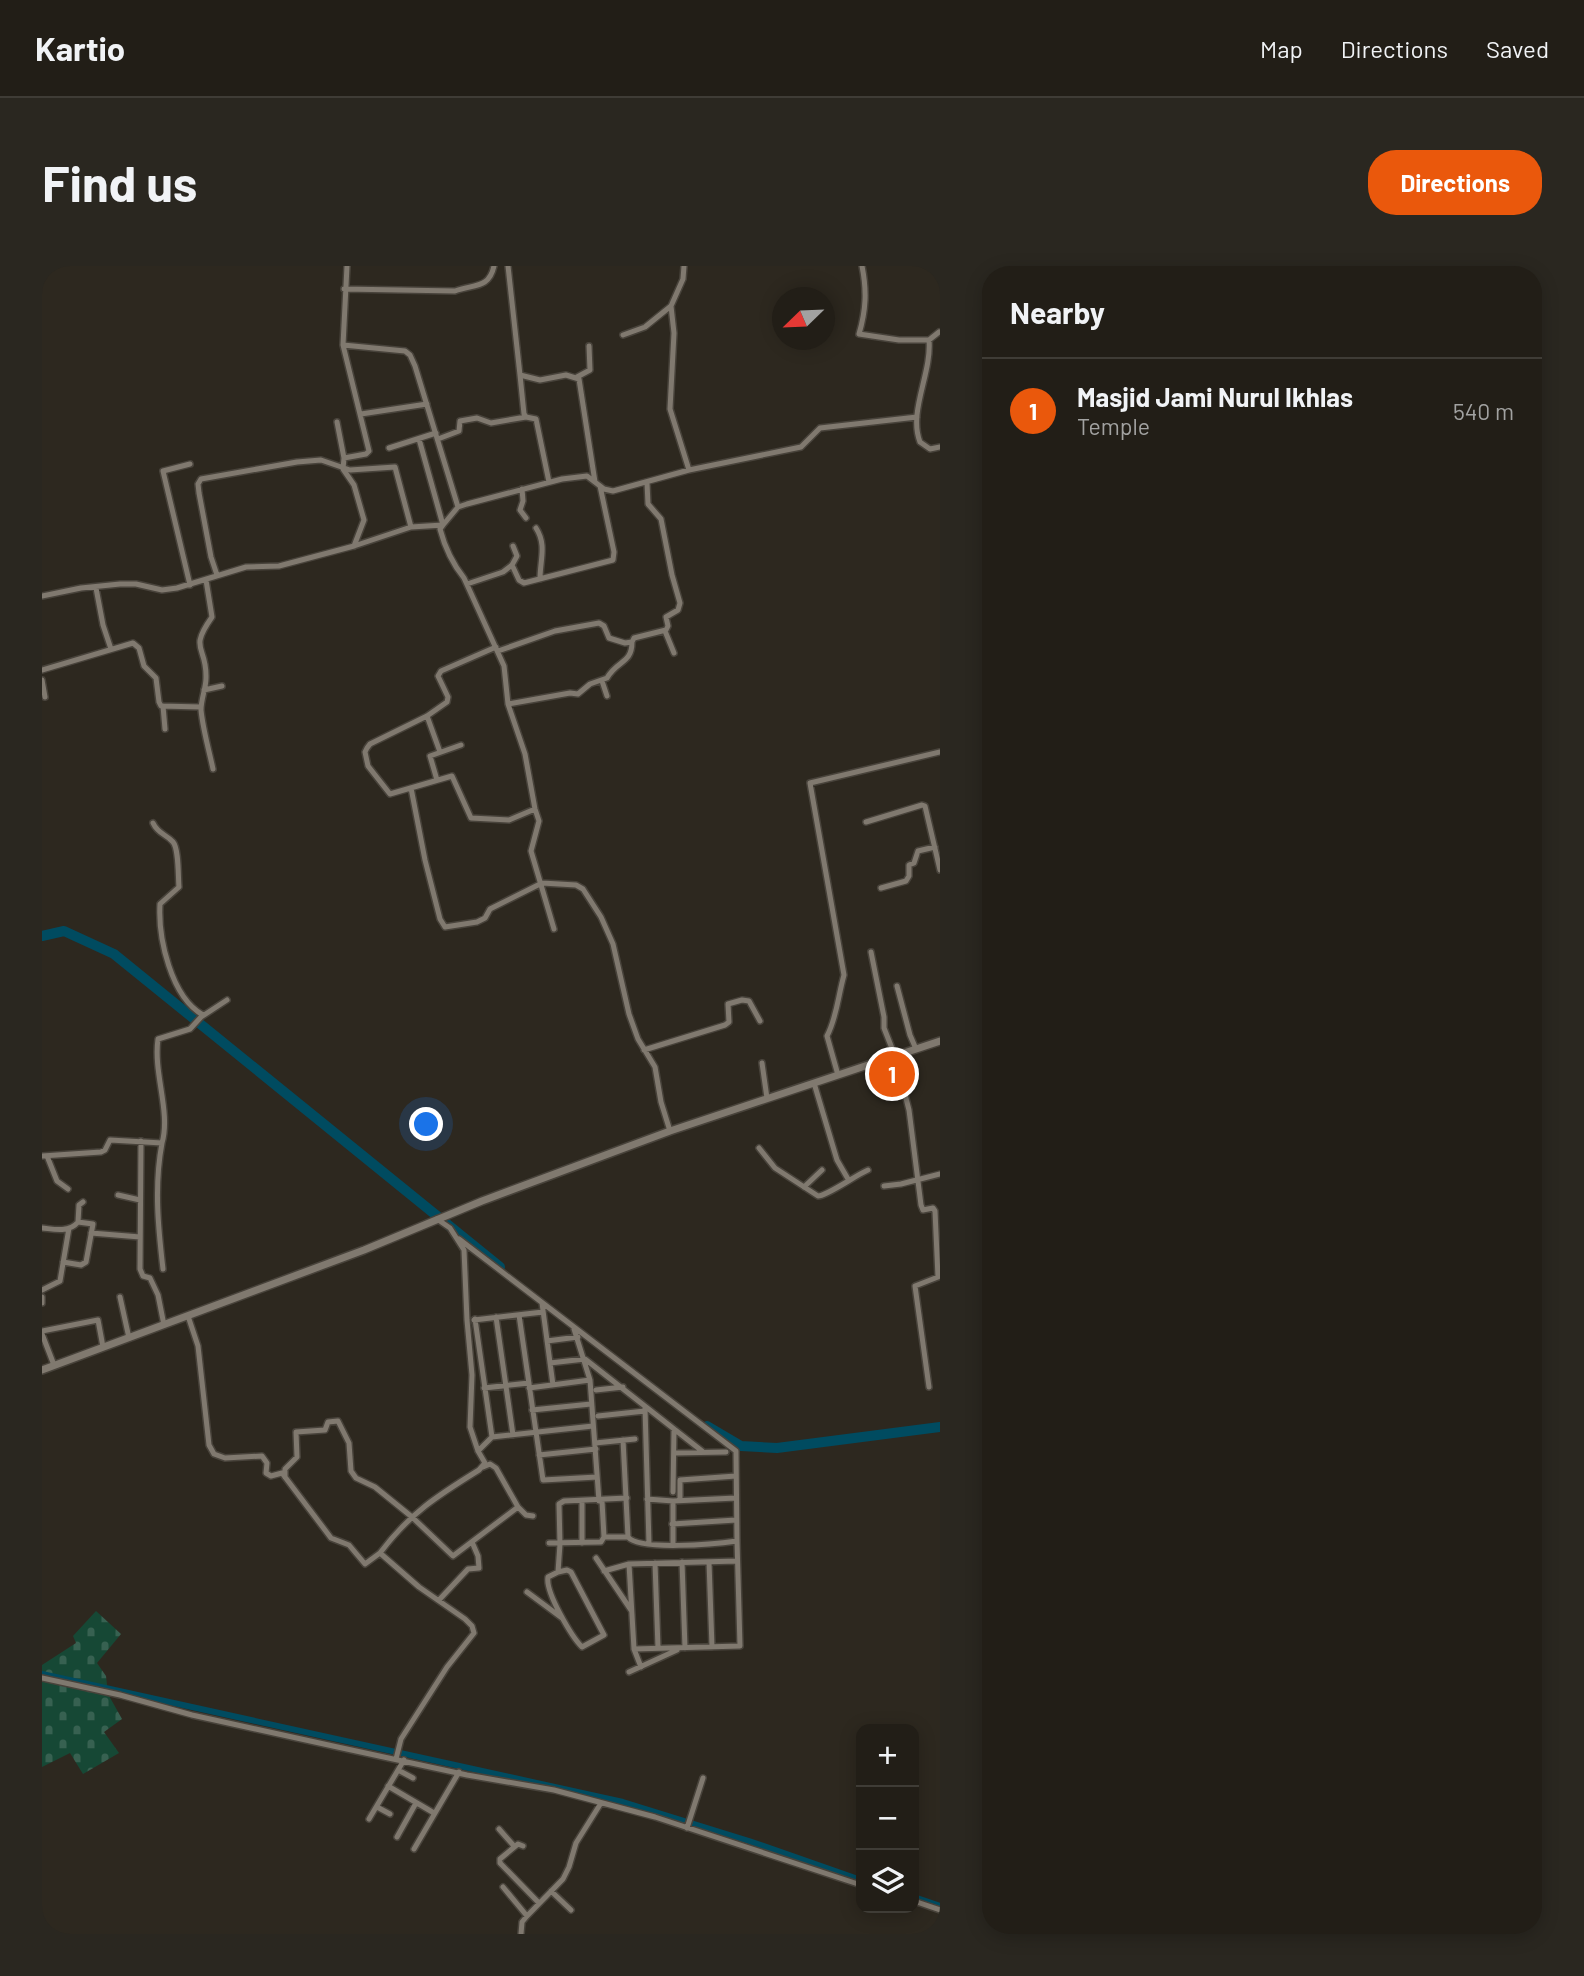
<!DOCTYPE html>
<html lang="en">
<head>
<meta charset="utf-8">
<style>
	:root { --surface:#221e17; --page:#2a2720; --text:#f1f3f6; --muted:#a2a2a1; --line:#3f3c36; --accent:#ea580c }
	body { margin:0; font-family:Barlow,sans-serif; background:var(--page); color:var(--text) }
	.controls { position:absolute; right:21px; bottom:21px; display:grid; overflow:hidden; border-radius:14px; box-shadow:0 4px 18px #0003 }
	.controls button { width:63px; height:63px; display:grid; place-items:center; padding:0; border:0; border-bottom:2px solid var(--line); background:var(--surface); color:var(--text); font:35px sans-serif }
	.compass { position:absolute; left:730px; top:21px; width:63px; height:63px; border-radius:50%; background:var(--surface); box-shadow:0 4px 18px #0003; rotate:247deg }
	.you { position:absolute; left:385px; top:859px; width:24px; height:24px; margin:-18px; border:5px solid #fff; border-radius:50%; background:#1a73e8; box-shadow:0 0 0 10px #1a73e833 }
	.badge { display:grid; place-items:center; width:46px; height:46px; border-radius:50%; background:var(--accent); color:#fff; font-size:23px; font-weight:700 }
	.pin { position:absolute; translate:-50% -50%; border:4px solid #fff; box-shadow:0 2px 7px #0006 }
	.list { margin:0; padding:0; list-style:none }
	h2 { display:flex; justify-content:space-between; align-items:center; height:91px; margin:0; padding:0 28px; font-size:30px }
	h2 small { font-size:23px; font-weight:400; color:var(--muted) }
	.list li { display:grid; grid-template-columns:46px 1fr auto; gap:21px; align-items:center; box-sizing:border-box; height:105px; padding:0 28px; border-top:2px solid var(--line) }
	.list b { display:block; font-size:26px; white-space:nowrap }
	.list p { margin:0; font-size:23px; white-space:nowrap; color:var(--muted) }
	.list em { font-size:23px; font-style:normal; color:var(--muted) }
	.icon { flex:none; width:38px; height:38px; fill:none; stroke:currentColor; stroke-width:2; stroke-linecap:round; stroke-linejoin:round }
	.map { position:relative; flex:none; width:898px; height:1668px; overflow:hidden; border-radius:28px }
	header { display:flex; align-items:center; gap:42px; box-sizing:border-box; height:98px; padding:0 35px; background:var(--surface); border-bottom:2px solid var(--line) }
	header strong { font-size:33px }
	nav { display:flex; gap:38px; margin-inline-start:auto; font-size:24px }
	.intro { display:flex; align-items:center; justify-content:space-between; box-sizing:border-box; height:168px; padding:0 42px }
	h1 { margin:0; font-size:49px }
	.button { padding:18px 32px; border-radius:28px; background:var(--accent); color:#fff; font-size:24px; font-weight:700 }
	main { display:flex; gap:42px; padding:0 42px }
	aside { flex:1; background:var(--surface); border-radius:28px; box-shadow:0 4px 18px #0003 }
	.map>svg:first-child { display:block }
	.cemetery { fill:url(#cemetery-stones) }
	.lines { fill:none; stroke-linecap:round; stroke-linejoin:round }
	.canal { stroke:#004b60; stroke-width:6 }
	.river { stroke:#004b60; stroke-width:10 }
	.minor-casing { stroke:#48433b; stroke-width:8 }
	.tertiary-casing { stroke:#48433b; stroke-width:10 }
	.minor { stroke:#80796f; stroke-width:5 }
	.tertiary { stroke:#80796f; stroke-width:7 }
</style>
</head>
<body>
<header>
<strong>Kartio</strong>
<nav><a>Map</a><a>Directions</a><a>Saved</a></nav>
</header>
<div class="intro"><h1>Find us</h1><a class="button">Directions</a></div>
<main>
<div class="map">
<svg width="898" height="1668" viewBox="0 0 898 1668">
	<defs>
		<pattern id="cemetery-stones" width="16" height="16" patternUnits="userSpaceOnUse" patternTransform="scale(1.75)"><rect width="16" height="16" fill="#164835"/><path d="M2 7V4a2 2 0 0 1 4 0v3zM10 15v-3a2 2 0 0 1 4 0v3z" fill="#376151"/></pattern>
	</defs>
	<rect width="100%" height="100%" fill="#2d281f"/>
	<path class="cemetery" d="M 54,1345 L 79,1368 L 55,1397 L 64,1410 L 66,1428 L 80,1453 L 62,1466 L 77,1487 L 41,1508 L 28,1487 L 0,1501 L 0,1399 L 34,1377 L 31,1370 Z"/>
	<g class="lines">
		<path class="canal" d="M 0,1408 L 581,1536 L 707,1575 L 819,1614
			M 872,1631 L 898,1640"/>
		<path class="river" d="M 0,670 L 22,665 L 72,688 L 458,1001
			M 665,1160 L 699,1180 L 735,1182 L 898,1161"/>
		<defs>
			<path id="minor" d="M 305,0 L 301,79 L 363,85 L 368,89 L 373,100 L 416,241
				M 466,0 L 478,109 L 498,114 L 524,109 L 537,113 L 553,216
				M 642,0 L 641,13 L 629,40 L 632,67 L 628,143 L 647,204
				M 820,0 C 825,25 824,44 817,68 L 857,74 L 887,74
				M 302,23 L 413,25 C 432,18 447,23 452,0
				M 897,66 L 887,74 C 890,107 866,146 878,176 L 888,183 L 898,181
				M 581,69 L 603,61 L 629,40
				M 301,79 L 327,185 L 324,188 L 302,192
				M 478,109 L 482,148 L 484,151 L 494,153 L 507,216
				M 535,111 L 548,104 L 547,80
				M 319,148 L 385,138
				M 295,156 L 302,192 L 301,203 L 312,219 L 322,254 L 312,280
				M 377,173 L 401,259 L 398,263 C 403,282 410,297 422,312 L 462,400 L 466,438 L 483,488 L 493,543 L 497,555 L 489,585 L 512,663
				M 396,173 L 417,165 L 418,155 L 435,152 L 449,157 L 484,151
				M 347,182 L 394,167
				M 480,223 L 481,235 L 478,244 L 484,252
				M 494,262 C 505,279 498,294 498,313
				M 470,299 L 477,314 L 482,317 L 571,294 L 572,286 L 558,220
				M 175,309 L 169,291 L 157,227 L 156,218 L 159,213 L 255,196 L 279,194 L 308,204 L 353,201 L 369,261
				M 164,314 L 170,351 C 146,385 165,379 164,412 C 164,422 159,433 159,444 C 161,464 167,484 171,503
				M 425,318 L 461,306 L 470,299 L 475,290 L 471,280
				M 148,319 L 121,205 L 148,198
				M 54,322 L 61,359 L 69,383
				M 0,330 L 39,322 L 78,318 L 94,318 L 120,324 L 135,322 L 204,301 L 237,300 L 312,280 L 369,261 L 401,259 L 416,241 L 425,238 L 520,213 L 545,210 L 562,223 L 571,225 L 647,204 L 759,181 L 778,162 L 875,151
				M 623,365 L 632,387
				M 454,381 L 399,405 L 396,410 L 406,431 L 405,436 L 385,450 L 328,478 L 325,482 L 323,486 L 326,500 L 348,528 L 410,510 L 429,552 L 467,554 L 493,543
				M 456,385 L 513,365 L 557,357 L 562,360 L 567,372 L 583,377 L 590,376 L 592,372 L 624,364 L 626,360 L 624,351 L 636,344 L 638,337 L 630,309 L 619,253 L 606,238 L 605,217
				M 0,404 L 91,377 L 97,382 L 102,400 L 114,412 L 117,436 L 119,440 L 159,441
				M 0,414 L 3,431
				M 560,415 L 565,430
				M 162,424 L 180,420
				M 466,438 L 528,427 L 536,428 L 548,418 L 565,412 C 575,394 590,398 590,376
				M 121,440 L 123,463
				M 385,450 L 398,486
				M 395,514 L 388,490 L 419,479
				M 369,522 L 383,594 L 398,653 L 403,661 L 435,656 L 443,652 L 448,643 L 500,617 L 534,619 L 541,623 L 559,651 L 571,678 L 587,748 L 596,773 L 613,801 L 619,836 L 628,865
				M 824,556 L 880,539 L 883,540 L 898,604
				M 111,557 C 116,568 124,568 131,576 C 137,583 136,611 137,621 L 118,638 C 116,672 129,731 161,749
				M 839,622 L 864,615 L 867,610 L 867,599 L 872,597 L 876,585 L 893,581
				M 829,686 L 842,751 L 842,762 L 853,790 L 867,844 L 879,939 L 881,944 L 891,942 L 893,945 L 896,1011 L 873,1020 L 887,1121
				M 855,720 L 868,769 L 874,783
				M 602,784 L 683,759 L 687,756 L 686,738 L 700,734 L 707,735 L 718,755
				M 720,797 L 725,832
				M 796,809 L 785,770 C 795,751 796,730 802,709 L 768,517 L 898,486
				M 772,817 L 795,894 L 806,913
				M 99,875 L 98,1003 L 101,1010 L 108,1012 L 116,1029 L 122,1059
				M 120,877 C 112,920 116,960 121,1003
				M 717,882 L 733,902 L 776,930 C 785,930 814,909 826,904
				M 0,890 L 59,886 L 63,884 L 68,874 L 120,877 C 129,846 111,807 116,773 L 148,763 L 159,751 L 185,734
				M 5,890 L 15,915 L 26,923
				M 842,920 L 859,918 L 898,908
				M 762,921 L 780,904
				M 76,929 L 98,934
				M 36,956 L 37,939 L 41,936
				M 0,962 C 12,963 27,967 36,956 L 51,958 L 44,996 L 39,999 L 21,996
				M 49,967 L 98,971
				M 417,973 L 694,1185 L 695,1275 C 674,1278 597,1285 586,1271 L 562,1271 L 559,1276 L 507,1277
				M 0,1024 L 18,1015 L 27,962
				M 0,1031 L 0,1037
				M 78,1031 L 87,1072
				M 500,1037 L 511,1119
				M 477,1049 L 501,1214 L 555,1211
				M 146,1050 L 156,1080 L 167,1179 L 172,1188 L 183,1192 L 220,1190 L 225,1197 L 224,1207 L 229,1210 L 240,1207 L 289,1272 L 307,1279 L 323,1298 L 338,1287
				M 454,1051 L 471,1169
				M 433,1053 L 450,1171 L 436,1185
				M 432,1054 L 501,1046
				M 532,1063 L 548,1114 L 557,1235
				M 0,1065 L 56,1054 L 61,1081
				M 0,1068 L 12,1099
				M 505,1075 L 536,1071
				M 508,1097 L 543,1093 L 660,1185
				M 442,1122 L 487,1117
				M 487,1122 L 548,1114
				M 554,1124 L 581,1121
				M 603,1142 L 607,1278
				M 490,1144 L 549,1138
				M 556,1150 L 603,1145
				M 450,1171 L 551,1160
				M 581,1174 L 586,1271
				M 553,1177 L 593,1173
				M 632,1187 L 684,1186
				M 497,1189 L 554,1183
				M 441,1201 L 448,1198 L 454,1202 L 476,1241
				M 243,1211 L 243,1203 L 255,1191 L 254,1166 L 283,1164 L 286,1156 L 296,1155 L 307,1177 L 309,1205 L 314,1212 L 333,1221 L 370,1251 L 411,1290 L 476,1241 L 484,1249 L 491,1250
				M 631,1226 L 632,1163
				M 605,1233 L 631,1235 L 694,1232
				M 638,1234 L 638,1214 L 694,1210
				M 540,1235 L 540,1277
				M 560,1235 L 562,1271
				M 631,1235 L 631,1279
				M 630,1258 L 694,1254
				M 554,1292 L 589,1344
				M 640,1296 L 643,1382
				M 667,1296 L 670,1381
				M 613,1297 L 616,1382
				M 587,1298 L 592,1383 L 599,1401
				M 562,1305 L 587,1298 L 695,1295
				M 516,1306 L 525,1304 L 529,1306 L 562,1369 L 540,1381 C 530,1371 503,1326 506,1311 L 516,1306 L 518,1278 L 517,1238 L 522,1235 L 585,1232
				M 485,1326 L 520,1352
				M 397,1334 L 426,1303 L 437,1302 L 436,1290 L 430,1276
				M 592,1383 L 698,1380 L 695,1275
				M 587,1406 L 635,1384
				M 0,1412 L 78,1429 L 150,1449 L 291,1480 L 425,1509 L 512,1524 L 613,1551 L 819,1619
				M 354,1493 L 359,1473 L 405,1401 L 432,1367 L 430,1360 L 423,1353 L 377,1321 L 338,1287 C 368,1247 395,1230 437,1204 L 443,1197 L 436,1185 L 428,1161 L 430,1109 L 425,1054 L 422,984 L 408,962 L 395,953
				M 356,1504 L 371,1512
				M 346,1520 L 392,1547
				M 335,1541 L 348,1548
				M 327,1553 L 362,1494
				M 645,1562 L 661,1512
				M 457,1563 L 472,1580
				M 355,1571 L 374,1537
				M 481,1580 L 476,1578 L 458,1593 L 458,1597 L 497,1637
				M 372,1583 L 417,1506
				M 461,1621 L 485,1650
				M 509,1625 L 529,1644
				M 872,1635 L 898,1644
				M 479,1668 L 480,1656 L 485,1650 L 521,1613 L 527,1601 L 534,1577 L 559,1537"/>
			<path id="tertiary" d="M 0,1104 L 322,984 L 440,935 L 628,865 L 898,775"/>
		</defs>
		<use href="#minor" class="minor-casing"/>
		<use href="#tertiary" class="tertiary-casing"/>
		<use href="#minor" class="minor"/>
		<use href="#tertiary" class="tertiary"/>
	</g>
</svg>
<div class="controls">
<button>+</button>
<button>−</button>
<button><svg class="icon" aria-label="layers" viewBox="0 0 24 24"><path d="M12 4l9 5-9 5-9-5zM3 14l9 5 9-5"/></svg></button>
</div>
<svg class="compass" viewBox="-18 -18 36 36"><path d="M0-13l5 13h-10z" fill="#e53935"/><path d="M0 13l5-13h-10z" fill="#a2a2a1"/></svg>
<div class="you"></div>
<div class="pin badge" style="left:850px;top:808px">1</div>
</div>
<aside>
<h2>Nearby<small></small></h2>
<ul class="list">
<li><span class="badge">1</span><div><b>Masjid Jami Nurul Ikhlas</b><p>Temple</p></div><em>540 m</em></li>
</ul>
</aside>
</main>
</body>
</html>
